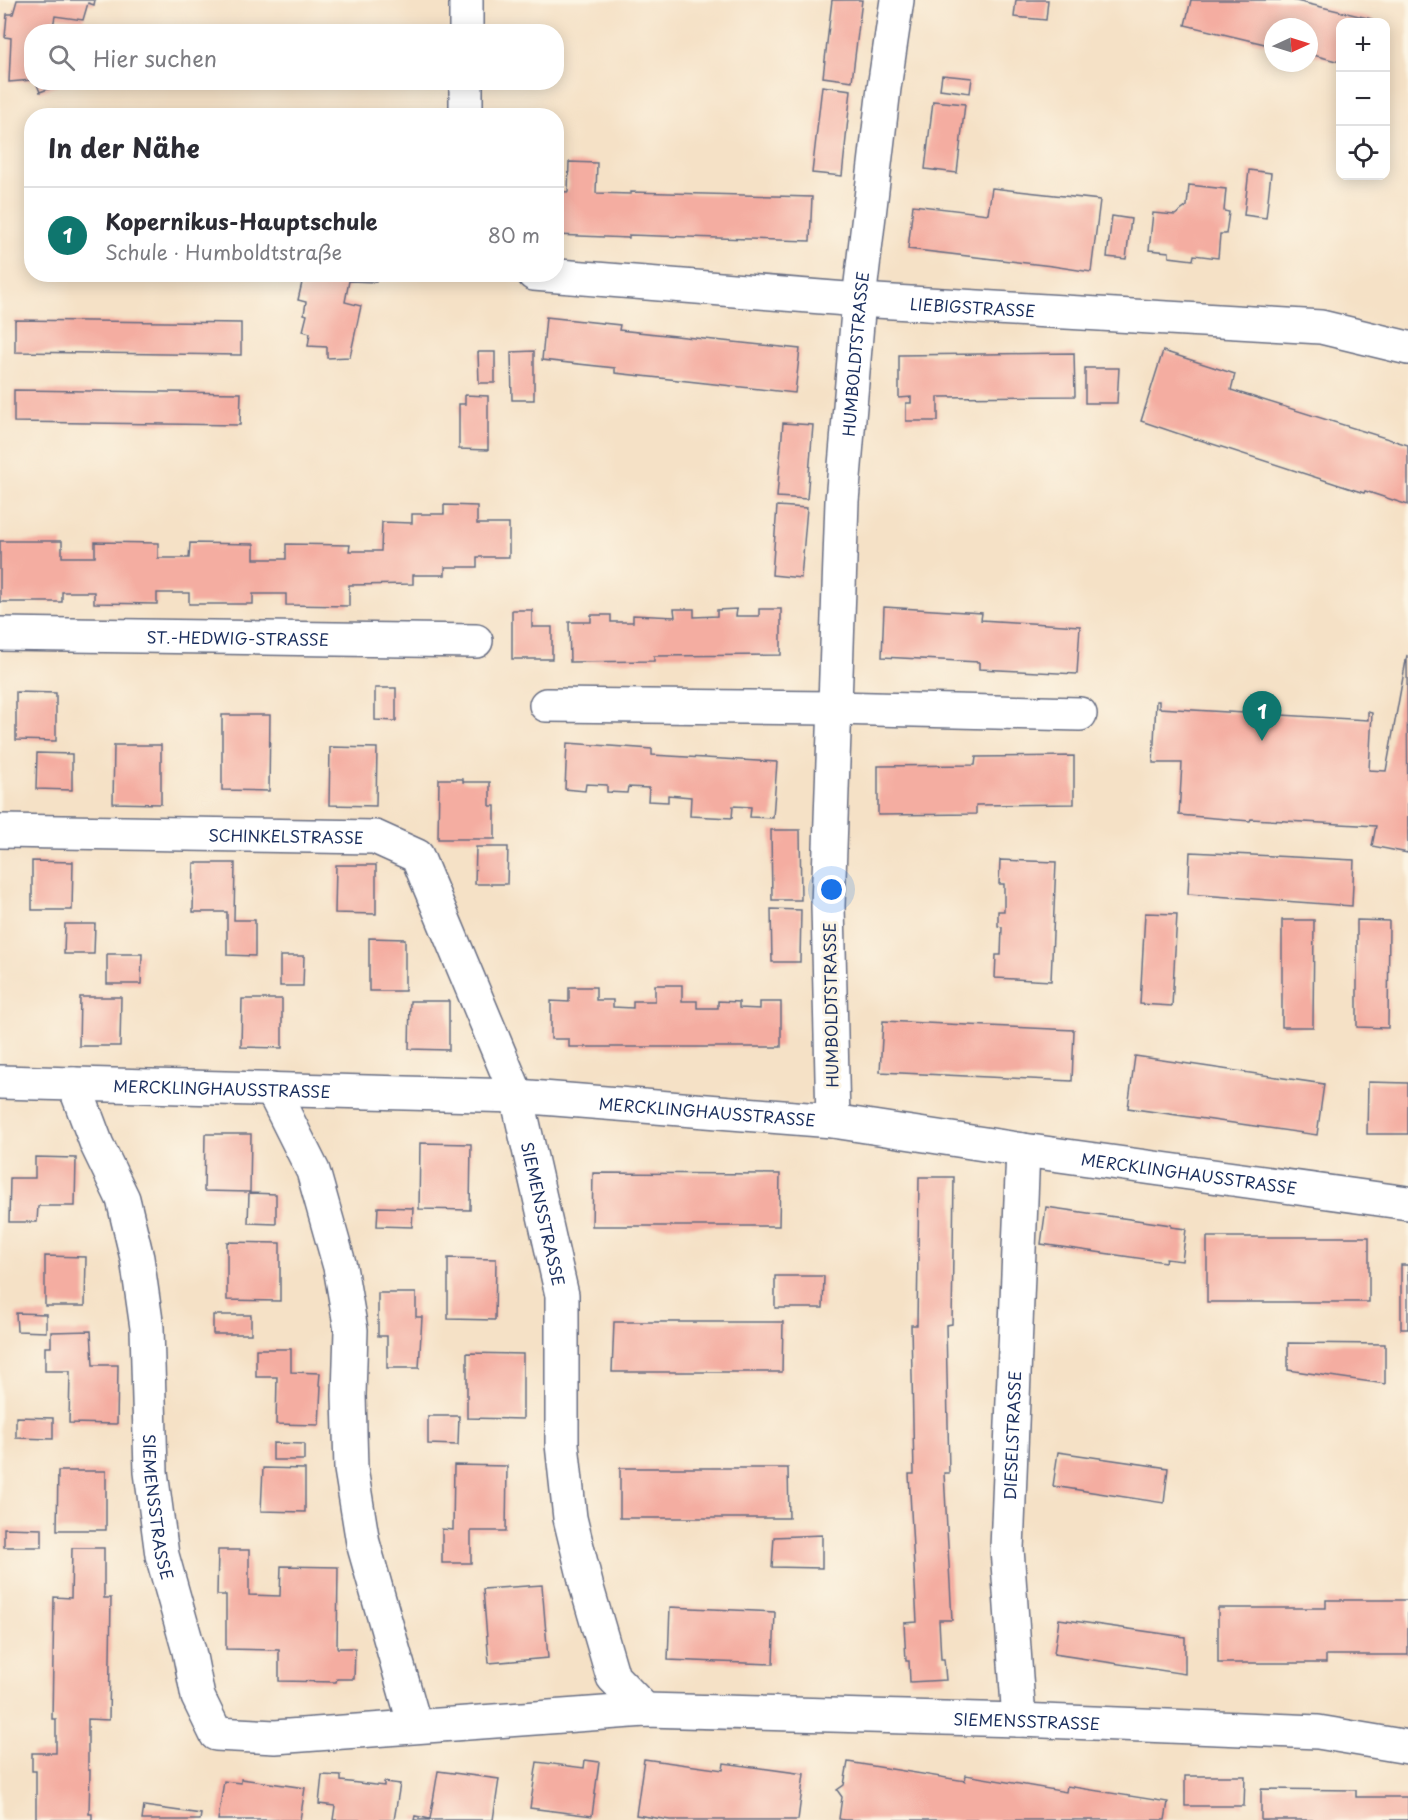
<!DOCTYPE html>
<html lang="de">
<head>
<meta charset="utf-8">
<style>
	:root { --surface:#fff; --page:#f2f2f3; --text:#2b2b33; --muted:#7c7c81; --line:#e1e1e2; --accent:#0f766e }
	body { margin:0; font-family:"Playpen Sans",sans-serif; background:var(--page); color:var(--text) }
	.controls { position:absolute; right:18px; top:18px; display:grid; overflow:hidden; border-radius:12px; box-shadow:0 3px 15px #0003 }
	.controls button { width:54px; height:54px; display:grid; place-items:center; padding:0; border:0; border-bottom:2px solid var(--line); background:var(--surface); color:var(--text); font:30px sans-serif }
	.compass { position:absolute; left:1264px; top:18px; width:54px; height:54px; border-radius:50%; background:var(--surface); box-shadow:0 3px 15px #0003; rotate:86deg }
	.you { position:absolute; left:832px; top:890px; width:21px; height:21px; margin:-15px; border:4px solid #fff; border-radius:50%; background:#1a73e8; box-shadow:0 0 0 9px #1a73e833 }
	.badge { display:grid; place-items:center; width:39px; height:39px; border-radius:50%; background:var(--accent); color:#fff; font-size:20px; font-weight:700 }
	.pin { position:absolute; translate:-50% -50px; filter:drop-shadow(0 2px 3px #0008) }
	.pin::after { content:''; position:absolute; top:32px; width:21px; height:18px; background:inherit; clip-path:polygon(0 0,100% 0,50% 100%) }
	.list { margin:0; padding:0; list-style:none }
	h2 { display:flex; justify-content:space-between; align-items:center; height:78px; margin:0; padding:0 24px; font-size:26px }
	h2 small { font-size:20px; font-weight:400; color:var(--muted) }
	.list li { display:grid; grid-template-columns:39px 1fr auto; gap:18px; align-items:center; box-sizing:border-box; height:96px; padding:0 24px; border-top:2px solid var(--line) }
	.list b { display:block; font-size:22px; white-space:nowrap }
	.list p { margin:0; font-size:20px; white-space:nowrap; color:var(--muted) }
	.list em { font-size:20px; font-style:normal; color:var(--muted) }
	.icon { flex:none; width:33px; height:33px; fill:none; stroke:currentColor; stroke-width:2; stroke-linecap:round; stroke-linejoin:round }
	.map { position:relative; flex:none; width:1408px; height:1820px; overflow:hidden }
	.search { position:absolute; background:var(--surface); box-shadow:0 3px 15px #0003; left:24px; top:24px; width:540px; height:66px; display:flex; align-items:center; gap:15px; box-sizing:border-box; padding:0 21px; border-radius:24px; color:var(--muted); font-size:22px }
	.panel { position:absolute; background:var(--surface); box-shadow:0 3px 15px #0003; left:24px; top:108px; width:540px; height:174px; border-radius:24px }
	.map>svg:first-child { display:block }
	.building { fill:#f4ada1 }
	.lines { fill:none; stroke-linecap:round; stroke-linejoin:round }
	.minor-casing { stroke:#676d82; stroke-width:36 }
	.minor { stroke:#fff; stroke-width:33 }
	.labels { text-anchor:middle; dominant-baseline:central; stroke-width:6; stroke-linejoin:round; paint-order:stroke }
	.street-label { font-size:16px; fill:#1b2f5e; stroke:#fcf5e5 }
</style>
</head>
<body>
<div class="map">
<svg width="1408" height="1820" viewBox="0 0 1408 1820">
	<rect width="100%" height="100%" fill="#fcf5e5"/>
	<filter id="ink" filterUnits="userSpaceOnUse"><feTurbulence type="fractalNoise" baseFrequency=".0167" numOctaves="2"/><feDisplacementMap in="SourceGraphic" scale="12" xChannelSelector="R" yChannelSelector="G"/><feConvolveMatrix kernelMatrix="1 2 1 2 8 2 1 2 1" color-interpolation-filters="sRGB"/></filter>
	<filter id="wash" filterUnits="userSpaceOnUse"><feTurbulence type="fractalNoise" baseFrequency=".008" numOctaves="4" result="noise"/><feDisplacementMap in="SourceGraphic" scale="24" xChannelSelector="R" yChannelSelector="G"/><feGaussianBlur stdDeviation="1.35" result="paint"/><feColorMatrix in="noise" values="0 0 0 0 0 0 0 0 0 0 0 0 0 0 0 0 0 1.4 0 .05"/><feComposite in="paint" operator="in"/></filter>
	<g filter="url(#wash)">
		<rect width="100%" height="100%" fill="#f5e1c6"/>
		<g id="blocks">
			<path class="building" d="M 17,0 L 95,0 L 94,5 L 88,3 L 83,20 L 55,16 L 52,32 L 32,32 L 32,80 L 9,82 L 11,38 L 5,37 L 7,14 L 13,14 Z
				M 832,0 L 862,0 L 852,81 L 823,77 Z
				M 1016,0 L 1048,0 L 1046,20 L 1014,17 Z
				M 1191,0 L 1292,0 L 1372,19 L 1371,22 L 1340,22 L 1340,62 L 1309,54 L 1309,27 L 1273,27 L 1273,46 L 1185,25 Z
				M 942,75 L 972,78 L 970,93 L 940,89 Z
				M 36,82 L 64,82 L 64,83 L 40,92 Z
				M 822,86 L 851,90 L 842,176 L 812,173 Z
				M 933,101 L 965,104 L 957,173 L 925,169 Z
				M 569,162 L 597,163 L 596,193 L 631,194 L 631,192 L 812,197 L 810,241 L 629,235 L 629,238 L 556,235 L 556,191 L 568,192 Z
				M 1249,170 L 1271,173 L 1266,218 L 1244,215 Z
				M 1189,185 L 1226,189 L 1224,211 L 1229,212 L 1226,234 L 1220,234 L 1218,258 L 1194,255 L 1193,260 L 1169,257 L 1169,252 L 1149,250 L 1153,213 L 1175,215 L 1187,206 Z
				M 992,188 L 1100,200 L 1091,272 L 1052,266 L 908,249 L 913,205 L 988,214 Z
				M 1112,216 L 1131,219 L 1126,259 L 1107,257 Z
				M 304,274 L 378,274 L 376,282 L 349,281 L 345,302 L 361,306 L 350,357 L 327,358 L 327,347 L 308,346 L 310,333 L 303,331 L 307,315 L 304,314 L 306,302 L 298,300 Z
				M 546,317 L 620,325 L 619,330 L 800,349 L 795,393 L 615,373 L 615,368 L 542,360 Z
				M 15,320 L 241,323 L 241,355 L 15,352 Z
				M 534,351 L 534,400 L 512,400 L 511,352 Z
				M 1163,351 L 1235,374 L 1231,390 L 1408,445 L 1408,505 L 1365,491 L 1364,493 L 1194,438 L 1194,439 L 1141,421 Z
				M 478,352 L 495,352 L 495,383 L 479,383 Z
				M 1074,353 L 1075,396 L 938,397 L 938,421 L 906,421 L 906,403 L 911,403 L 911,397 L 899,398 L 899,355 Z
				M 1085,368 L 1119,368 L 1117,403 L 1085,403 Z
				M 14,390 L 241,393 L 240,425 L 14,422 Z
				M 465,395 L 488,396 L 488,450 L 459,449 L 459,404 L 465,404 Z
				M 783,423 L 813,425 L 807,499 L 777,497 Z
				M 444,505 L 477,506 L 477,524 L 509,524 L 509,557 L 477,557 L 477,567 L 445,567 L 445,575 L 413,575 L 413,584 L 349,585 L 349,606 L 286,605 L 286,594 L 253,594 L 253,604 L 189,604 L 189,593 L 157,593 L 157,604 L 94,603 L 94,592 L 62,592 L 62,602 L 0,602 L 0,541 L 62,541 L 62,557 L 95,557 L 95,542 L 158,543 L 158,558 L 189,558 L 190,543 L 254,544 L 254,559 L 286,559 L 286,544 L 350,545 L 349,551 L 381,551 L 382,522 L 412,523 L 412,514 L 444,514 Z
				M 777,506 L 807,508 L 801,578 L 772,575 Z
				M 884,607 L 982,613 L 981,620 L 1080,626 L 1077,674 L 979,669 L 979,662 L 882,657 Z
				M 674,609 L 694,609 L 694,617 L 717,616 L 717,610 L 737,609 L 736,616 L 759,616 L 759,609 L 781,609 L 781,655 L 654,656 L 654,661 L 570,662 L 569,622 L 591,622 L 591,615 L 611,615 L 611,622 L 633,622 L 633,615 L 675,617 Z
				M 512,610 L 532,610 L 532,627 L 552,627 L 552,659 L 512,659 Z
				M 1407,655 L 1408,853 L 1372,846 L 1376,826 L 1251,819 L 1250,821 L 1179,815 L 1182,763 L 1153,763 L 1156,701 L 1159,701 L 1159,708 L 1368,720 L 1368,712 L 1372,713 L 1369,770 L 1386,771 Z
				M 375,688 L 396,688 L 396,721 L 375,720 Z
				M 16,692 L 56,693 L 56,741 L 16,740 Z
				M 222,715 L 270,715 L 269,791 L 222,790 Z
				M 567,743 L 652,749 L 652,755 L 777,762 L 773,818 L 750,817 L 751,807 L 733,806 L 732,818 L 690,816 L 691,797 L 668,795 L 668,802 L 648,801 L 649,788 L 628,787 L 627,793 L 607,792 L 607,785 L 586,784 L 585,791 L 565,789 Z
				M 114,745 L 161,745 L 161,804 L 113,803 Z
				M 330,747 L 377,748 L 376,806 L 329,805 Z
				M 37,753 L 72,754 L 72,790 L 36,789 Z
				M 1074,756 L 1074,804 L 976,805 L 976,814 L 878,815 L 878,766 L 975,765 L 976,757 Z
				M 439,779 L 463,779 L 463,782 L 490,782 L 490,806 L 495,806 L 495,839 L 438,839 Z
				M 771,830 L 800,830 L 801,900 L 772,900 Z
				M 476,847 L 508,847 L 507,884 L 475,884 Z
				M 1190,852 L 1354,860 L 1352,906 L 1188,894 Z
				M 1000,860 L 1056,862 L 1051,981 L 995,978 L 996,955 L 1001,955 L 1002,927 L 998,926 L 998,911 L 1004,911 L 1004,884 L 999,884 Z
				M 32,861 L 73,862 L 72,910 L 32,910 Z
				M 194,863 L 235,863 L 234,920 L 255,920 L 255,956 L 227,955 L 227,912 L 193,912 Z
				M 336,865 L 376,865 L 376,914 L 335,913 Z
				M 771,909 L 801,910 L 800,962 L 772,962 Z
				M 1145,913 L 1177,914 L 1172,1006 L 1140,1004 Z
				M 1282,920 L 1314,920 L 1313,1027 L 1282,1027 Z
				M 1357,920 L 1389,921 L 1388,1028 L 1357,1027 Z
				M 65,924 L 95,924 L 94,954 L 64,954 Z
				M 369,938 L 405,939 L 405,991 L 369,991 Z
				M 107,954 L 142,954 L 141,984 L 107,984 Z
				M 280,956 L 304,956 L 303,986 L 280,986 Z
				M 655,985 L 682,985 L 682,1001 L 697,1001 L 697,1008 L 718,1008 L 718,1001 L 739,1002 L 739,1008 L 760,1009 L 760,1002 L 781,1002 L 781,1047 L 569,1047 L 569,1039 L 551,1039 L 551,1001 L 569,1002 L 569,987 L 596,987 L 596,1000 L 613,1000 L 613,1007 L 633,1008 L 633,1001 L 655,1001 Z
				M 80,997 L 121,997 L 120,1046 L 79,1046 Z
				M 242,999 L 282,999 L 282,1048 L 241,1047 Z
				M 410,1001 L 449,1001 L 449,1050 L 409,1049 Z
				M 883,1021 L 1074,1030 L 1072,1081 L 880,1072 Z
				M 1135,1056 L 1324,1084 L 1317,1135 L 1128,1108 Z
				M 1368,1082 L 1408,1083 L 1408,1134 L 1367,1134 Z
				M 205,1134 L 251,1134 L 250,1192 L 204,1191 Z
				M 420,1143 L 471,1144 L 470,1210 L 419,1209 Z
				M 35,1157 L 76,1158 L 75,1206 L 38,1206 L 37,1222 L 9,1222 L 10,1178 L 35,1178 Z
				M 593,1173 L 780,1174 L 779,1226 L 592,1226 Z
				M 919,1177 L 954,1177 L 952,1324 L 946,1325 L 949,1473 L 944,1473 L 952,1620 L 939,1620 L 941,1659 L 944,1659 L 946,1680 L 910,1682 L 909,1661 L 906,1661 L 904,1623 L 917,1622 L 909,1474 L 914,1474 L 911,1325 L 917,1325 Z
				M 249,1193 L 276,1194 L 276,1224 L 248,1223 Z
				M 378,1207 L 413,1208 L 412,1227 L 377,1226 Z
				M 1046,1207 L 1171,1225 L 1171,1227 L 1186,1229 L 1182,1261 L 1166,1259 L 1165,1262 L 1041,1244 Z
				M 1207,1237 L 1369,1237 L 1369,1302 L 1207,1302 Z
				M 227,1242 L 280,1243 L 280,1301 L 227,1300 Z
				M 45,1256 L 86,1257 L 85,1306 L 45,1306 Z
				M 448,1258 L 496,1259 L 495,1320 L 448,1319 Z
				M 1401,1265 L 1408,1265 L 1408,1329 L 1401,1329 Z
				M 775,1276 L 824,1276 L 823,1308 L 775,1308 Z
				M 378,1293 L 416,1293 L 416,1317 L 422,1317 L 419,1368 L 387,1368 L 387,1336 L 378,1336 Z
				M 16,1313 L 46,1314 L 46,1332 L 17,1331 Z
				M 213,1315 L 251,1315 L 251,1334 L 213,1334 Z
				M 614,1322 L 783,1322 L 782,1372 L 612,1372 Z
				M 91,1331 L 93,1365 L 118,1365 L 117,1424 L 69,1423 L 70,1371 L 45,1371 L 45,1347 L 51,1347 L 51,1332 Z
				M 1288,1343 L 1385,1344 L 1385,1384 L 1288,1370 Z
				M 256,1349 L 291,1349 L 291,1372 L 320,1373 L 319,1385 L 321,1386 L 319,1425 L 276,1424 L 277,1377 L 256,1377 Z
				M 467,1353 L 523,1354 L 523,1419 L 467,1418 Z
				M 428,1416 L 459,1416 L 458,1445 L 428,1444 Z
				M 16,1417 L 53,1418 L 53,1439 L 16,1438 Z
				M 273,1443 L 304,1444 L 304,1460 L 273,1460 Z
				M 1058,1452 L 1168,1468 L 1164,1503 L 1053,1486 Z
				M 454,1465 L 507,1466 L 506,1531 L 471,1531 L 471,1563 L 442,1563 L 442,1529 L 453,1530 Z
				M 263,1468 L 305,1469 L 305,1512 L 261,1511 Z
				M 620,1468 L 788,1468 L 789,1518 L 620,1518 Z
				M 58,1471 L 106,1471 L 106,1530 L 57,1530 Z
				M 4,1528 L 42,1529 L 42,1547 L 4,1547 Z
				M 822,1535 L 822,1568 L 772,1567 L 774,1537 Z
				M 72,1548 L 104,1548 L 104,1598 L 111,1598 L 109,1720 L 88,1719 L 88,1770 L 90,1770 L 89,1814 L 92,1814 L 92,1820 L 36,1820 L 36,1771 L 32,1771 L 32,1753 L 56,1753 L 56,1719 L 52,1719 L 54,1597 L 71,1598 Z
				M 218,1550 L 249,1550 L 249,1595 L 280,1596 L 281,1566 L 338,1567 L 337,1648 L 355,1648 L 354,1679 L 337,1679 L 336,1682 L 279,1681 L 279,1650 L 226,1649 L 226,1595 L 217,1595 Z
				M 542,1585 L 548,1658 L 489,1663 L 483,1589 Z
				M 1326,1600 L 1408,1600 L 1408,1655 L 1326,1655 L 1326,1663 L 1218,1663 L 1218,1608 L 1326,1608 Z
				M 670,1607 L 775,1612 L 773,1664 L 668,1660 Z
				M 1059,1619 L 1185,1637 L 1185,1674 L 1054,1654 Z
				M 644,1759 L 723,1770 L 724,1763 L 804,1774 L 798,1820 L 670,1820 L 636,1815 Z
				M 585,1760 L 599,1762 L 592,1816 L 530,1808 L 537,1762 L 584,1768 Z
				M 848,1762 L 965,1781 L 966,1775 L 1066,1792 L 1067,1786 L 1168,1802 L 1165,1820 L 844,1820 L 839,1819 L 842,1797 L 837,1790 L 844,1785 Z
				M 438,1771 L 499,1779 L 493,1820 L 414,1820 L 415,1816 L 430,1819 Z
				M 322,1775 L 341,1776 L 341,1781 L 384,1786 L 384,1782 L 400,1784 L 394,1820 L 333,1820 L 335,1806 L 319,1804 Z
				M 1185,1776 L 1245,1776 L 1244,1806 L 1185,1806 Z
				M 241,1779 L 305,1788 L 300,1820 L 218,1820 L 224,1781 L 241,1783 Z
				M 1261,1789 L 1356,1790 L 1356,1797 L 1408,1797 L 1408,1820 L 1261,1820 Z
				M 144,1806 L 201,1814 L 200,1820 L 142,1820 Z"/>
		</g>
	</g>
	<g filter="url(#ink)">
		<use href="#blocks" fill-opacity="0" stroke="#676d82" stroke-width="1.5"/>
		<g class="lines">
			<defs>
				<g id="minor">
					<path d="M 466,0 L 466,32"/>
					<path d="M 466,82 L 466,116"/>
					<path id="s1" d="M 534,274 L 859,300 L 1321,327 L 1408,348"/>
					<path id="s2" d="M 0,634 L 476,641"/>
					<path d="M 546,705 L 834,708 L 1080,714"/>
					<path id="s3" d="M 0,831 L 375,837 L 417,856 L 517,1096 L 562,1295 L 562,1444 L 570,1518 L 587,1588 L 613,1677 L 645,1710"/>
					<path id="s4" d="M 0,1082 L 517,1096 L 833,1121 L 1023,1150 L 1408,1203"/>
					<path id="s5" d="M 74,1084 L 97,1145 L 123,1199 L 137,1258 L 147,1328 L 151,1472 L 162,1555 L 189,1651 L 198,1697 L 216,1734 L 275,1737 L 645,1710 L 1019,1720 L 1318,1732 L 1408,1747"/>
					<path d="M 272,1089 L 313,1171 L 340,1267 L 351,1330 L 349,1395 L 351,1469 L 363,1543 L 415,1726"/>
					<path id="s6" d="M 833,1121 L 828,906 L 842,501 L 859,300 L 884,88 L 897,0"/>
					<path id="s7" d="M 1019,1720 L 1007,1549 L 1023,1150"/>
				</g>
			</defs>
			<use href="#minor" class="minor-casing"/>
			<use href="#minor" class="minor"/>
		</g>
	</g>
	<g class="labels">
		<g class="street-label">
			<text stroke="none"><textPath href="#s1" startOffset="440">LIEBIGSTRASSE</textPath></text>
			<text stroke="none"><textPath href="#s6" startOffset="768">HUMBOLDTSTRASSE</textPath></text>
			<text stroke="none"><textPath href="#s2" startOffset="238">ST.-HEDWIG-STRASSE</textPath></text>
			<text stroke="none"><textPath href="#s3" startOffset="286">SCHINKELSTRASSE</textPath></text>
			<text transform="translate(830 1005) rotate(-91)">HUMBOLDTSTRASSE</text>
			<text stroke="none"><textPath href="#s4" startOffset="222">MERCKLINGHAUSSTRASSE</textPath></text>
			<text stroke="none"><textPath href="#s4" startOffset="708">MERCKLINGHAUSSTRASSE</textPath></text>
			<text stroke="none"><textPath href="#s4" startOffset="1194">MERCKLINGHAUSSTRASSE</textPath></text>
			<text stroke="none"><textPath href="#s3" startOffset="802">SIEMENSSTRASSE</textPath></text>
			<text stroke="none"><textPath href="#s7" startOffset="285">DIESELSTRASSE</textPath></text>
			<text stroke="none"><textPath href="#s5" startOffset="436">SIEMENSSTRASSE</textPath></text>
			<text stroke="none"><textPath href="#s5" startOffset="1484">SIEMENSSTRASSE</textPath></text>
		</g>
	</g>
</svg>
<div class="controls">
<button>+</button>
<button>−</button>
<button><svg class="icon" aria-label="locate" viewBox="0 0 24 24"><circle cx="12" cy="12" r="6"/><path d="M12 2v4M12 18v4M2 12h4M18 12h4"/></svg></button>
</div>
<svg class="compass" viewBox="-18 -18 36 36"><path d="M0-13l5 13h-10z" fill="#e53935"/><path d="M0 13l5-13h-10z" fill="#7c7c81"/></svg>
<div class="you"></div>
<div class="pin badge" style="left:1262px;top:741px">1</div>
<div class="search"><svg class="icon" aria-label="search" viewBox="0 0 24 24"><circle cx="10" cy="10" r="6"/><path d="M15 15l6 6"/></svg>Hier suchen</div>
<section class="panel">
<h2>In der Nähe<small></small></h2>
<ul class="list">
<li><span class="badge">1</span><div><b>Kopernikus-Hauptschule</b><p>Schule · Humboldtstraße</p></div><em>80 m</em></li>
</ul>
</section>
</div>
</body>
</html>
